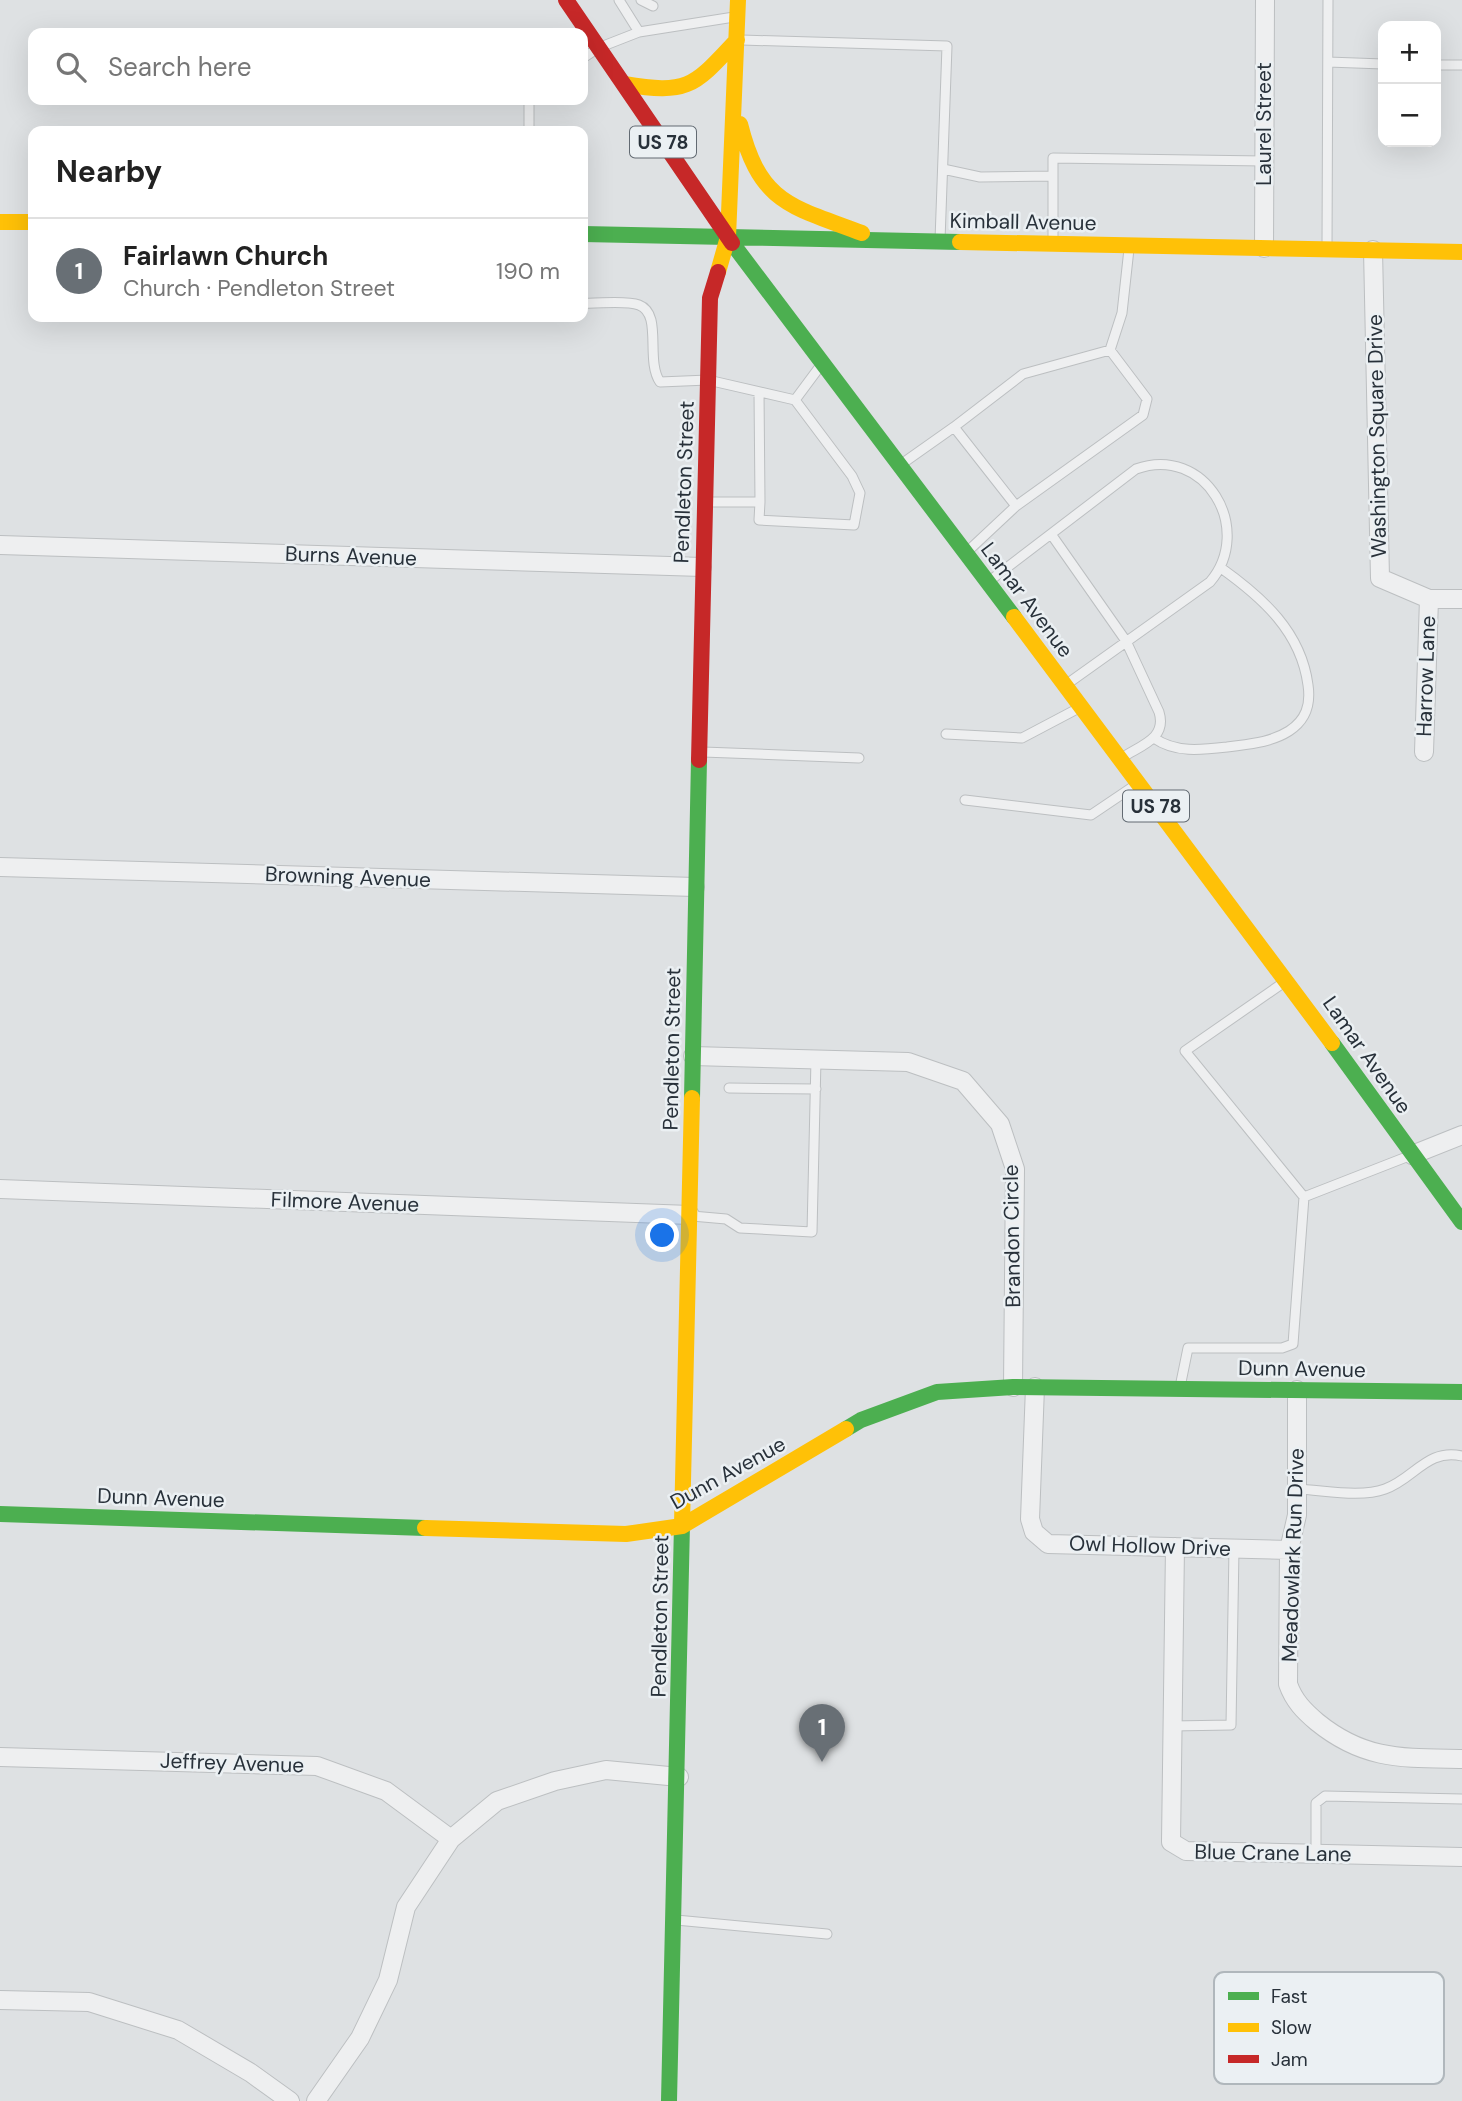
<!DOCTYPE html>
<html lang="en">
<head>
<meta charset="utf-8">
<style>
	:root { --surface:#fff; --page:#f2f2f2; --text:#222; --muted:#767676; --line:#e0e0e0; --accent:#686f75 }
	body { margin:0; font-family:"DM Sans",sans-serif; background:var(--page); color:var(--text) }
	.controls { position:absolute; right:21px; top:21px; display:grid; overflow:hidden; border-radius:14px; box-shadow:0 7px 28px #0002 }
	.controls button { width:63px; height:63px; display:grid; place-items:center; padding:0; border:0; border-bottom:2px solid var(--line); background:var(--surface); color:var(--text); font:35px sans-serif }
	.you { position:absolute; left:663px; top:1236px; width:24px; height:24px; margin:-18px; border:5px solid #fff; border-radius:50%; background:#1a73e8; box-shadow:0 0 0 10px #1a73e833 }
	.badge { display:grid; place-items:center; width:46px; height:46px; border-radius:50%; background:var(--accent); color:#fff; font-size:23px; font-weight:700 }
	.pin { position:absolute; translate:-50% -58px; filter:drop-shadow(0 2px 4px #0008) }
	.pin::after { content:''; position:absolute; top:37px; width:24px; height:21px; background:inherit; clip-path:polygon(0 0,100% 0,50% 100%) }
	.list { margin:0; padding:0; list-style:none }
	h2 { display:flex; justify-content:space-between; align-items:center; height:91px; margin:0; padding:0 28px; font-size:30px }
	h2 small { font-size:23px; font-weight:400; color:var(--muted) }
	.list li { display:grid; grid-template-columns:46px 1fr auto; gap:21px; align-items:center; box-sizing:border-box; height:105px; padding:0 28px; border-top:2px solid var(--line) }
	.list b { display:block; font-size:26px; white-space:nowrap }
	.list p { margin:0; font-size:23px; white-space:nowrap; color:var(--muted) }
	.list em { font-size:23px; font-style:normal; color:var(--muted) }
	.icon { flex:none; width:38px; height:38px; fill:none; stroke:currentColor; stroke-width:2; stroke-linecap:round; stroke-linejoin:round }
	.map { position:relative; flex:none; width:1462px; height:2101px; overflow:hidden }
	.search { position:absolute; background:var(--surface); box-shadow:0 7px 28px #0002; left:28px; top:28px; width:560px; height:77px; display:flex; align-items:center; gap:18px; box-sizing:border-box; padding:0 24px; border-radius:14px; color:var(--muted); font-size:26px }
	.panel { position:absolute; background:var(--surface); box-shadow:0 7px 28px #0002; left:28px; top:126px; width:560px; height:196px; border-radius:14px }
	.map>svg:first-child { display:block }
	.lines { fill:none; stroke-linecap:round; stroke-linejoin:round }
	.lane-casing { stroke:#bcbfc1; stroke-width:11 }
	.street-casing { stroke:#bcbfc1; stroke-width:20 }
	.lane { stroke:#eeeff0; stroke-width:9 }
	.street { stroke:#eeeff0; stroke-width:18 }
	.fast { stroke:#4caf50; stroke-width:16 }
	.slow { stroke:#ffc107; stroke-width:16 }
	.jam { stroke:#c62828; stroke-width:16 }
	.labels { text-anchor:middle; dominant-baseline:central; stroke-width:5; stroke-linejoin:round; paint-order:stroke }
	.shield { fill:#ebf0f3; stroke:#626a72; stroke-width:2 }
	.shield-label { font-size:19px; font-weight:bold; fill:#28313a }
	.street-label { font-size:21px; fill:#28313a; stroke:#ebf0f3 }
	.key { fill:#ebf0f3; stroke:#b0b7bc; stroke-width:2 }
	.key-label { font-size:19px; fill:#28313a }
</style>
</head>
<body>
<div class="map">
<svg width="1462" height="2101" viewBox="0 0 1462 2101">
	<rect width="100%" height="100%" fill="#dee1e3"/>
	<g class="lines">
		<defs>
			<path id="lane" d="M 641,0 L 653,6
				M 639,32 L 734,17
				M 742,40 L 947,46 L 940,240
				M 583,58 L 598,48 L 639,32 L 619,0
				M 1328,62 L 1383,64
				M 1436,65 L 1462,65
				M 529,100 L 529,131
				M 943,169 L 980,177 L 1053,176
				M 1053,239 L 1053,158 L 1264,161
				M 1327,247 L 1328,0
				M 583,303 C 599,304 625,300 639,305 C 663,314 645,360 660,382 L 708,380 L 795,400 L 852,476 L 860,493 L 854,525 L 759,520 L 760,502
				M 1110,350 L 1122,313 L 1129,249
				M 795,400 L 821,365
				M 954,427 L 1023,374 L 1110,350 L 1147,399 L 1143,415 L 1016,506
				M 903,463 L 954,427 L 1016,506 L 969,550
				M 708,502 L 760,502 L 759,392
				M 1051,534 L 1126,641 L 1159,712 C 1167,738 1142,745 1123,757
				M 992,579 L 1136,469 C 1205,444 1255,529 1210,582 L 1067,684
				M 946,734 L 1022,738 L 1077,709
				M 1154,738 C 1175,753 1201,750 1227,747 C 1248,744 1270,743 1289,731 C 1306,720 1311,705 1308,685 C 1301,632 1263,598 1221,568
				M 703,752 L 859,758
				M 965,800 L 1091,815 L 1134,786
				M 1283,983 L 1185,1051 L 1304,1197
				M 729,1088 L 816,1089
				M 692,1216 L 726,1219 L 740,1228 L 812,1232 L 816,1059
				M 1180,1387 L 1188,1348 L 1282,1348 L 1293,1344 L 1304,1197 L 1409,1156
				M 1297,1489 C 1324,1490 1360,1498 1385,1489 C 1414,1479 1427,1448 1462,1456
				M 1172,1726 L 1231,1725 L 1234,1549
				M 1316,1854 L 1316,1803 L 1325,1796 L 1462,1799
				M 676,1920 L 827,1934"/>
			<path id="street" d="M 1264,248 L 1265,0
				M 1373,250 L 1380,578 L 1429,599 L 1462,599
				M 0,545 L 702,567
				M 1424,752 L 1429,599
				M 0,867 L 695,887
				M 693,1056 L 908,1062 L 963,1081 L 1000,1124 L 1015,1169 L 1013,1387
				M 1412,1155 L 1462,1135
				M 0,1189 L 690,1215
				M 1035,1387 L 1030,1519 L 1034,1532 L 1048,1544 L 1289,1550
				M 1297,1390 L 1297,1515 L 1289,1550 L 1288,1684 C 1294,1701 1304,1711 1317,1722 C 1365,1761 1404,1758 1462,1759
				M 1175,1547 L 1171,1842 L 1186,1851 L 1462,1857
				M 0,1757 L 317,1766 L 386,1791 L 451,1839
				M 0,2000 L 89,2002 L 178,2030 L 251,2073 L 290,2101
				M 316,2101 L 360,2038 L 388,1980 L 406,1907 L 451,1839 L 497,1801 L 555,1781 L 606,1770 L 679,1777"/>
		</defs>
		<use href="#lane" class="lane-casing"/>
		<use href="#street" class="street-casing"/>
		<use href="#lane" class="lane"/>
		<use href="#street" class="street"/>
		<path class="fast" d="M 583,234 L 960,242
			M 732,243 L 1014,617
			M 1332,1043 L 1462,1222
			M 692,1098 L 699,760
			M 846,1429 L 861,1420 L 937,1392 L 1013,1387 L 1462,1392
			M 0,1514 L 425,1528
			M 669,2101 L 682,1524"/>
		<path class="slow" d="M 624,84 C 689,95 694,86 737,40
			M 740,124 C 760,204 791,206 862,233
			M 0,222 L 33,222
			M 960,242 L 1462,252
			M 718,272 L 728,237 L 738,0
			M 1014,617 L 1332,1043
			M 682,1524 L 692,1098
			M 425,1528 L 626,1534 L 682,1526 L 846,1429"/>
		<path class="jam" d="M 566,0 L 732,243
			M 699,760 L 710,298 L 718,272"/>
	</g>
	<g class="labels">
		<g class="shield">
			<rect x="630" y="126.5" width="66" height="31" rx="5"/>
			<rect x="1123" y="790.5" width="66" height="31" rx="5"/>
		</g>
		<g class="shield-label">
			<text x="663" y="142">US 78</text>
			<text x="1156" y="806">US 78</text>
		</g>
		<g class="street-label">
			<text transform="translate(1264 124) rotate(-90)">Laurel Street</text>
			<text transform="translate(1023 222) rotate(1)">Kimball Avenue</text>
			<text transform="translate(1377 436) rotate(-91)">Washington Square Drive</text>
			<text transform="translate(684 482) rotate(-88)">Pendleton Street</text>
			<text transform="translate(351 556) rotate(2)">Burns Avenue</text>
			<text transform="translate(1027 600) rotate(53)">Lamar Avenue</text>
			<text transform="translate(1426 676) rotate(-88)">Harrow Lane</text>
			<text transform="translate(348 877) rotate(2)">Browning Avenue</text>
			<text transform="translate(672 1049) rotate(-89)">Pendleton Street</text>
			<text transform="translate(1367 1055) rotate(55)">Lamar Avenue</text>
			<text transform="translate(345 1202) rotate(2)">Filmore Avenue</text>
			<text transform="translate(1012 1236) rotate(-91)">Brandon Circle</text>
			<text transform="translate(1302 1369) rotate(1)">Dunn Avenue</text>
			<text transform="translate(728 1473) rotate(-29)">Dunn Avenue</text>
			<text transform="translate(161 1498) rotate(2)">Dunn Avenue</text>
			<text transform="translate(1150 1546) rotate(2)">Owl Hollow Drive</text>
			<text transform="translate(1293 1555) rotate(-88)">Meadowlark Run Drive</text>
			<text transform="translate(660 1616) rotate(-89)">Pendleton Street</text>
			<text transform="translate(232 1763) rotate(2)">Jeffrey Avenue</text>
			<text transform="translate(1273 1853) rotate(1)">Blue Crane Lane</text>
		</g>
	</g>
	<rect x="1214" y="1972" width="230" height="112" rx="10" class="key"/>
	<rect x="1228" y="1992" width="31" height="8" fill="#4caf50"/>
	<rect x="1228" y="2023" width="31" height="9" fill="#ffc107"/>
	<rect x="1228" y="2055" width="31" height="8" fill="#c62828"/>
	<g class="key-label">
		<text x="1271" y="2003">Fast</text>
		<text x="1271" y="2034">Slow</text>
		<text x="1271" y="2066">Jam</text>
	</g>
</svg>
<div class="controls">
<button>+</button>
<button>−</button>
</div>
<div class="you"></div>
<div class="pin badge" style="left:822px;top:1762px">1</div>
<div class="search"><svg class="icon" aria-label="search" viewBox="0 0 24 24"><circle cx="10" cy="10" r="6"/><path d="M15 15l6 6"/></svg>Search here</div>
<section class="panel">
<h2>Nearby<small></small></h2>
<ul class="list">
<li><span class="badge">1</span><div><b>Fairlawn Church</b><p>Church · Pendleton Street</p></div><em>190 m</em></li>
</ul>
</section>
</div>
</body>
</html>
